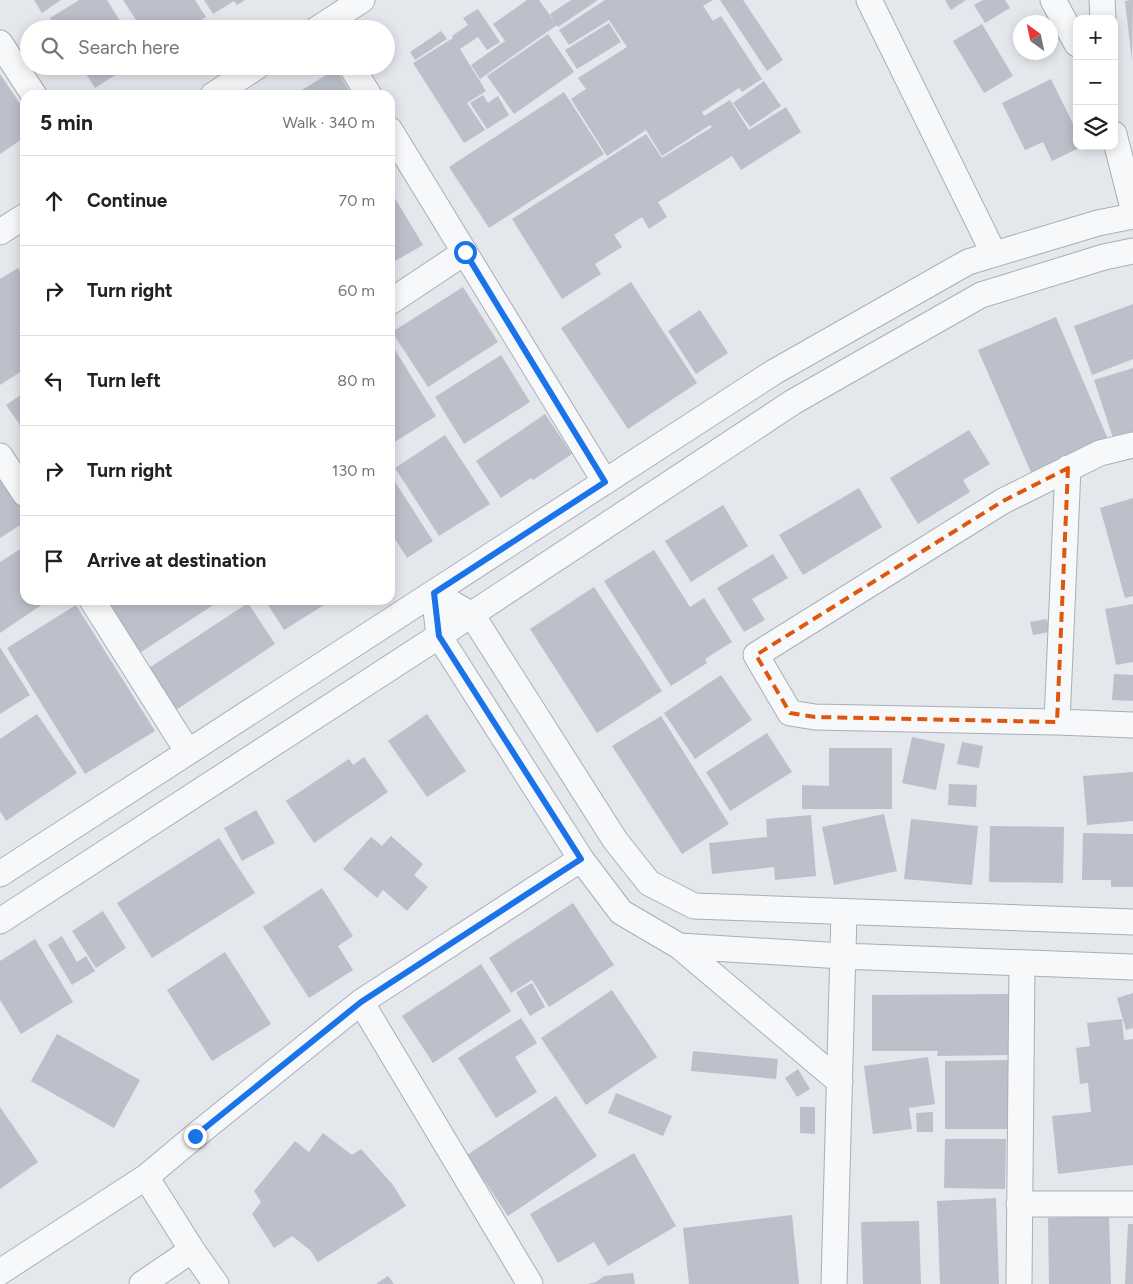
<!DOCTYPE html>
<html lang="en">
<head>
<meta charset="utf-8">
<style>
	:root { --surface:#fff; --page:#f6f6f6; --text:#202124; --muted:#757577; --line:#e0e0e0 }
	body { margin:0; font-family:Figtree,sans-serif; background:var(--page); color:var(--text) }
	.controls { position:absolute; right:15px; top:15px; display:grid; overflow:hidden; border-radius:10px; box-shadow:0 2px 12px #0003 }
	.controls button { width:45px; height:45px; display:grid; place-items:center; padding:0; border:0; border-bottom:1px solid var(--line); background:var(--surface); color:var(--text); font:25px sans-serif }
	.compass { position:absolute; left:1013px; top:15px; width:45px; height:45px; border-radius:50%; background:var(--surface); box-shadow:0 2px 12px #0003; rotate:327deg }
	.stop { position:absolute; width:15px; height:15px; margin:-11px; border:4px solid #1a73e8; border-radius:50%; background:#fff }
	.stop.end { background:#1a73e8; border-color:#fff; box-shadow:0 1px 5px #0008 }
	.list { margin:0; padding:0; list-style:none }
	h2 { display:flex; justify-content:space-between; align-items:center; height:65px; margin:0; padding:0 20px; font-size:21px }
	h2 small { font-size:16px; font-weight:400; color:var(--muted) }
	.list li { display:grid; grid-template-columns:32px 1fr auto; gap:15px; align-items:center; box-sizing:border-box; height:90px; padding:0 20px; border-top:1px solid var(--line) }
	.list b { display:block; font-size:19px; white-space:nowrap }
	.list em { font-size:16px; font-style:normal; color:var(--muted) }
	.icon { flex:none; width:28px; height:28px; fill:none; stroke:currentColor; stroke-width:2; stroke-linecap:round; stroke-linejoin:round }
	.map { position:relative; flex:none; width:1133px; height:1284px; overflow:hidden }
	.search { position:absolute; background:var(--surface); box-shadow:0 2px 12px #0003; left:20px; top:20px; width:375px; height:55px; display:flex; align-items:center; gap:12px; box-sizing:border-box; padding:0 18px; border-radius:28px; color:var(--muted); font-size:19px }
	.panel { position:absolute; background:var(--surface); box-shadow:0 2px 12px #0003; left:20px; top:90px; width:375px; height:515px; border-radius:15px }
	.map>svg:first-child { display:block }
	.building { fill:#bbc0ca }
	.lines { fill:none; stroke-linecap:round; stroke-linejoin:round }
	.minor-casing { stroke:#a9aeb7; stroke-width:27 }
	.minor { stroke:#f7f8fa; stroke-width:25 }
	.route { stroke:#1a73e8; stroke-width:6 }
	.marked { fill:none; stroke:#df570f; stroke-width:4; stroke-dasharray:10 6; stroke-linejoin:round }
</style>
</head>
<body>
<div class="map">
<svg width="1133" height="1284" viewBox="0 0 1133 1284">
	<rect width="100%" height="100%" fill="#e4e7ec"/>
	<path class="building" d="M 34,0 L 61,0 L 42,13 Z
		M 79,0 L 107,0 L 125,29 L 57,29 L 50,18 Z
		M 123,0 L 195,0 L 206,17 L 188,29 L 142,29 Z
		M 204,0 L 245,0 L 237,5 L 234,1 L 213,14 Z
		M 527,0 L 539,0 L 557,25 L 480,79 L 471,65 L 505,41 L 493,24 Z
		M 571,0 L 598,0 L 558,27 L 550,14 Z
		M 605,0 L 713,0 L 703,6 L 713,21 L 721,16 L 762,79 L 742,92 L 739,88 L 702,112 L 704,116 L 730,100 L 749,130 L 786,107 L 801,132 L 741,170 L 732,156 L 658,202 L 667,217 L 649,229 L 642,217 L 614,235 L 622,247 L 595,264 L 601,274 L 562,299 L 512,219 L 646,134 L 662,158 L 712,127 L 710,125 L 662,156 L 646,130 L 607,156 L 571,99 L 586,89 L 578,78 L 627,47 L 609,20 L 569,45 L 559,30 Z
		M 720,0 L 743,0 L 783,60 L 767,71 Z
		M 945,0 L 966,0 L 951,10 Z
		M 983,0 L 1005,0 L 1010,8 L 985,23 L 974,5 Z
		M 1131,0 L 1133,0 L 1132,62 L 1125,1 Z
		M 478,9 L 500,42 L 487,50 L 478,37 L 460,49 L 486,91 L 467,103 L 485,130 L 464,143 L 413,63 L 453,38 L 452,36 L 468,25 L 463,18 Z
		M 609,23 L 621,42 L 577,69 L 565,50 Z
		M 982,24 L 1013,76 L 984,93 L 953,41 Z
		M 441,31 L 447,39 L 415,60 L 410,52 Z
		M 548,34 L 574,72 L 514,114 L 487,76 Z
		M 81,66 L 129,66 L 95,88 Z
		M 336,69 L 352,95 L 294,95 Z
		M 0,74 L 25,111 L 25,137 L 0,154 Z
		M 1051,79 L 1077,132 L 1077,146 L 1083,146 L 1052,161 L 1043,142 L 1025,150 L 1002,103 Z
		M 764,81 L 781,106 L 750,127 L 733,103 Z
		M 564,92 L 604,154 L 489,228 L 449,167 Z
		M 483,95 L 488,103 L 498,96 L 509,115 L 487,129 L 470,103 Z
		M 390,190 L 423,245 L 390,264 Z
		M 18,268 L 25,280 L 25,369 L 0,385 L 0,279 Z
		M 631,282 L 697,383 L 628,429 L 561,328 Z
		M 463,287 L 498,342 L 428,387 L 392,332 Z
		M 1133,304 L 1133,359 L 1092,375 L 1074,326 Z
		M 700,310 L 728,353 L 696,374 L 668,331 Z
		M 1056,317 L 1110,444 L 1033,477 L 978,350 Z
		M 392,345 L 436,416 L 390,445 L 390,346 Z
		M 501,355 L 530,402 L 464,444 L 435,397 Z
		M 1133,368 L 1133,438 L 1115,444 L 1094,380 Z
		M 25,392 L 25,432 L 6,405 Z
		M 545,414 L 572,454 L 533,480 L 531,478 L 501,498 L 476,461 Z
		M 969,430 L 990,464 L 963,480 L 970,492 L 918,524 L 890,478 Z
		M 445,435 L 490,504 L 439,536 L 395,468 Z
		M 0,471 L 25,509 L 25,522 L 0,538 Z
		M 390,474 L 433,541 L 407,558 L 390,531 Z
		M 859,488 L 882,527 L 803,575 L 779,535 Z
		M 1133,498 L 1133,596 L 1125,598 L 1100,508 Z
		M 723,505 L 748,546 L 691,582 L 665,541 Z
		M 25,546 L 25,600 L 49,600 L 0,633 L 0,562 Z
		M 654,550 L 690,607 L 704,598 L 732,642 L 705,659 L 707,663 L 671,686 L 604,581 Z
		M 773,554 L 788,578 L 752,599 L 765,620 L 744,632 L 717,588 Z
		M 594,587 L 662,691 L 597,733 L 530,629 Z
		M 115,600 L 221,600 L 138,654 L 106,605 Z
		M 265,600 L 332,600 L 284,630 Z
		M 248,603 L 275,644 L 173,712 L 146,670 Z
		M 1133,604 L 1133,662 L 1116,665 L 1105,609 Z
		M 76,605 L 155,731 L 85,774 L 7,648 Z
		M 1047,619 L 1050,632 L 1033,635 L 1030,622 Z
		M 0,647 L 30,695 L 0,714 Z
		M 1114,674 L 1133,675 L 1133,701 L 1112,700 Z
		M 721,675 L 752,720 L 695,759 L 664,713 Z
		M 37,714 L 77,773 L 6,821 L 0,811 L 0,739 Z
		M 427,714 L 466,771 L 427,797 L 388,741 Z
		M 661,716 L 729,824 L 682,854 L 612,746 Z
		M 767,733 L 792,772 L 730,811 L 706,772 Z
		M 912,737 L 945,744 L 936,790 L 902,783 Z
		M 962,742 L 983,746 L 979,768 L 957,764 Z
		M 829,748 L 892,748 L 892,809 L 802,809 L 802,785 L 829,786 Z
		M 364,757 L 388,792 L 314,843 L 286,801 L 349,759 L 353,765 Z
		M 1133,772 L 1133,821 L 1087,825 L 1083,776 Z
		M 949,784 L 977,785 L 976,807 L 948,805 Z
		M 256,810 L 275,843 L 242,861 L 224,828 Z
		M 884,814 L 897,871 L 834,885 L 822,827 Z
		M 811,815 L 816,876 L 775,880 L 774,867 L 712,874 L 709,843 L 767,837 L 766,819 Z
		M 911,819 L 978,826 L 972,885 L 904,879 Z
		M 990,826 L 1064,827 L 1063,883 L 989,882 Z
		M 1083,833 L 1133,834 L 1133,887 L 1111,887 L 1111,880 L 1082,880 Z
		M 391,836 L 423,864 L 414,875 L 428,887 L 407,911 L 383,890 L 377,898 L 343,869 L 371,837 L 382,846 Z
		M 219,838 L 255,893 L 152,958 L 117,903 Z
		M 322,888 L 353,936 L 338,946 L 353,970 L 309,998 L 263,927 Z
		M 573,903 L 614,965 L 549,1007 L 532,980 L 511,993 L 489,958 Z
		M 103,911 L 126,948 L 96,968 L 72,931 Z
		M 62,936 L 77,962 L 86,956 L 95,971 L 72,985 L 48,945 Z
		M 35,939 L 73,1002 L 21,1034 L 0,1000 L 0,961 Z
		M 225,952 L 271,1024 L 212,1061 L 167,990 Z
		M 481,964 L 511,1011 L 433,1063 L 402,1016 Z
		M 532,983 L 545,1007 L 530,1016 L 516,992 Z
		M 612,990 L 657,1057 L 586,1105 L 541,1038 Z
		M 1133,993 L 1133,1028 L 1126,1030 L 1117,998 Z
		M 1013,994 L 1013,1055 L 937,1056 L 938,1051 L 872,1051 L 872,995 Z
		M 521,1018 L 537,1043 L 515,1057 L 537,1092 L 496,1118 L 458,1058 Z
		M 1122,1019 L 1124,1040 L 1133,1039 L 1133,1165 L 1058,1174 L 1052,1116 L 1091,1112 L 1088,1083 L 1080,1084 L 1076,1048 L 1090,1046 L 1087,1023 Z
		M 57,1034 L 140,1080 L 114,1128 L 31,1081 Z
		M 693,1051 L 778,1059 L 776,1079 L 691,1071 Z
		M 928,1057 L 935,1104 L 909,1108 L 912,1129 L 873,1134 L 864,1066 Z
		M 1010,1060 L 1010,1129 L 945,1129 L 945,1061 Z
		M 798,1069 L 810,1089 L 797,1097 L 785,1078 Z
		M 616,1093 L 672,1116 L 663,1136 L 608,1113 Z
		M 556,1096 L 597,1156 L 508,1216 L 467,1155 Z
		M 0,1107 L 38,1162 L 0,1189 Z
		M 800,1107 L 815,1107 L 815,1134 L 800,1133 Z
		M 933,1112 L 933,1132 L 917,1132 L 916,1113 Z
		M 323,1133 L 352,1155 L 361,1149 L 393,1185 L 406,1206 L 318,1262 L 310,1250 L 292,1236 L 274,1248 L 252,1214 L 261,1202 L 254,1191 L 295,1141 L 309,1152 Z
		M 945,1139 L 1006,1139 L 1005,1189 L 944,1188 Z
		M 634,1153 L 676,1226 L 608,1266 L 594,1242 L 558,1263 L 530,1214 Z
		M 996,1198 L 999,1284 L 940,1284 L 937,1201 Z
		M 792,1215 L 799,1284 L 689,1284 L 683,1228 Z
		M 1109,1216 L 1111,1284 L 1049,1284 L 1048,1218 Z
		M 919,1221 L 921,1284 L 863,1284 L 861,1222 Z
		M 1128,1224 L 1133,1224 L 1133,1284 L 1125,1284 Z
		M 633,1273 L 635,1284 L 588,1284 L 596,1282 L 604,1276 Z
		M 388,1276 L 394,1284 L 376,1284 Z"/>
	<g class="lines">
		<defs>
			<path id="minor" d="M 869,0 L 994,254
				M 1053,0 L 1077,44
				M 1102,0 L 1103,19
				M 317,29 L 362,0
				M 0,43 L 34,95
				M 351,66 L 369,95
				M 213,95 L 258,66
				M 390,130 L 605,482
				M 1114,134 L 1133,208
				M 0,232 L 25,216
				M 390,302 L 465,252
				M 1133,445 L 1100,453 L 1003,501 L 756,655 L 790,713 L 815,717 L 1057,722 L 1133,725
				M 0,456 L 25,494
				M 434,593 L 439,636 L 581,859 L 621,912 L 679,946 L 842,956 L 1133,967
				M 434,593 L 472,615 L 615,840 L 649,883 L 694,906 L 1133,922
				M 92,600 L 188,752
				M 1057,722 L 1068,468
				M 0,874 L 774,372 L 968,262 L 1098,223 L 1133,216
				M 0,921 L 439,636 L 793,402 L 981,295 L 1104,257 L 1133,251
				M 679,946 L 840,1082
				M 361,1002 L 530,1284
				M 1019,1204 L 1133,1204
				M 0,1272 L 146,1177
				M 142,1284 L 192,1250
				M 216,1284 L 192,1250 L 146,1177 L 195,1136 L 361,1002 L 581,859
				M 834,1284 L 844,912
				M 1019,1284 L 1022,963"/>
		</defs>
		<use href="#minor" class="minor-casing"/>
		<use href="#minor" class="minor"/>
	</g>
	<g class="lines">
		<path class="route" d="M 195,1136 L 361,1002 L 581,859 L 439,636 L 434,593 L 605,482 L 465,252"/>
	</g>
	<path class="marked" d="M 1068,468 L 1057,722 L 815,717 L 790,713 L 756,655 L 1003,501 Z"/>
</svg>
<div class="controls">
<button>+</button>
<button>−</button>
<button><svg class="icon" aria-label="layers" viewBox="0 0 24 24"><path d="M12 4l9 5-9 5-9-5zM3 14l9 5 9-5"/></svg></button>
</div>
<svg class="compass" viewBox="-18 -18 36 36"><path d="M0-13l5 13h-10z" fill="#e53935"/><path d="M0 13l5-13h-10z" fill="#757577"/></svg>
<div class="stop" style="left:465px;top:252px"></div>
<div class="stop end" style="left:195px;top:1136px"></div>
<div class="search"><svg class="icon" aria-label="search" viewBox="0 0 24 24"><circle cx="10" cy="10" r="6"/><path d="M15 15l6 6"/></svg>Search here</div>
<section class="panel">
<h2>5 min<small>Walk · 340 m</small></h2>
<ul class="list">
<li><svg class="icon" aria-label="ahead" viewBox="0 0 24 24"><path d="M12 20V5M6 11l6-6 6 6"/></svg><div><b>Continue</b></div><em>70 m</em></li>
<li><svg class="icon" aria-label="right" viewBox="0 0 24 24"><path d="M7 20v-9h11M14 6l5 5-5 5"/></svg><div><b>Turn right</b></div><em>60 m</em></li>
<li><svg class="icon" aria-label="left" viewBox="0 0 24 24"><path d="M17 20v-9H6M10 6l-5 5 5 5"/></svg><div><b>Turn left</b></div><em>80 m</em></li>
<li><svg class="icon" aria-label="right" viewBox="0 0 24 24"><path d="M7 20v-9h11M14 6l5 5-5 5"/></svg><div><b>Turn right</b></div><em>130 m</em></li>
<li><svg class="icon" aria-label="arrive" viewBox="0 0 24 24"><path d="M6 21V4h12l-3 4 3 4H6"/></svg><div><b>Arrive at destination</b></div></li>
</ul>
</section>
</div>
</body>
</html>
